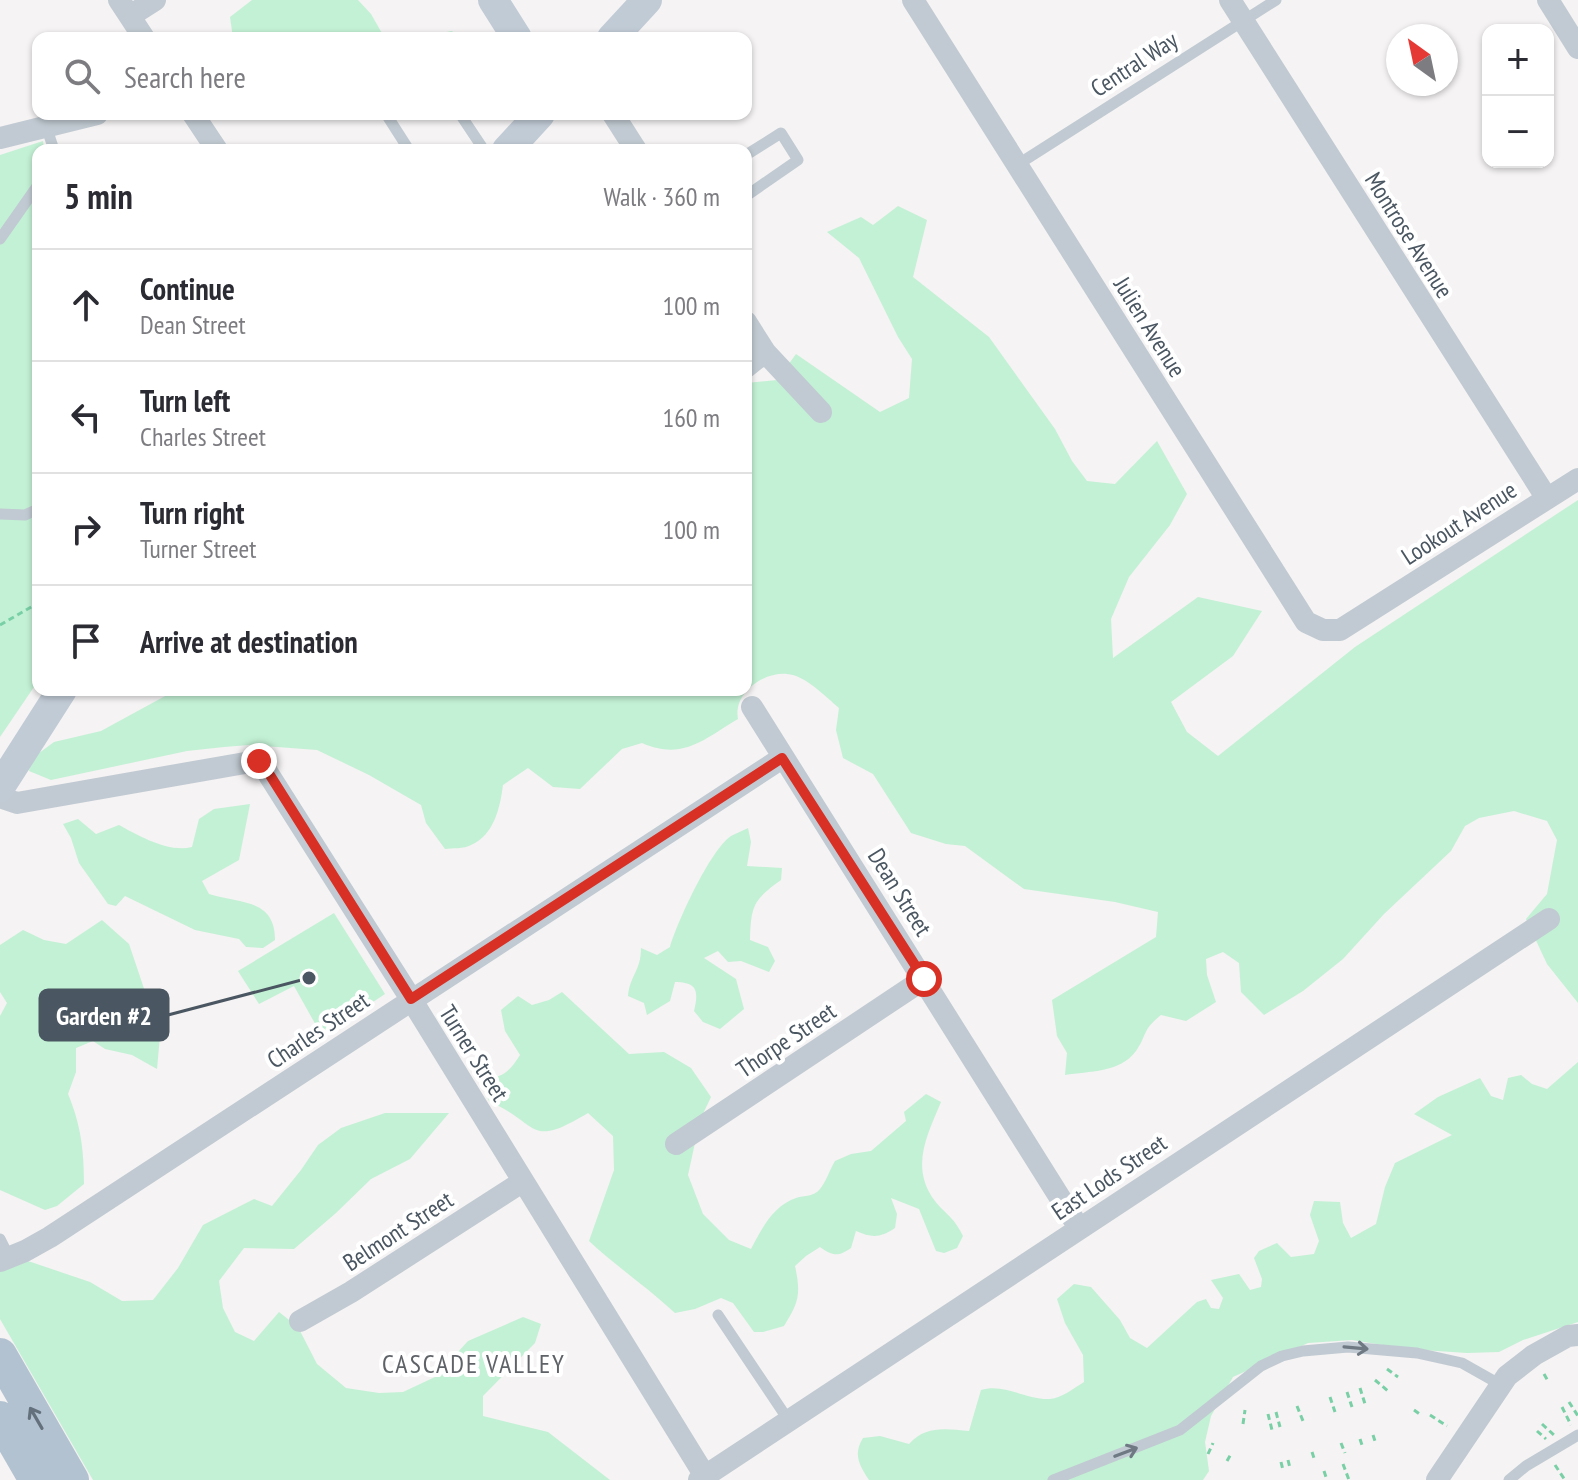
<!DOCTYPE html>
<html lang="en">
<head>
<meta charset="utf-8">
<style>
	:root { --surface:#fff; --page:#f2f2f3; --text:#2b2b33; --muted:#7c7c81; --line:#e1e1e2 }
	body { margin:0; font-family:"PT Sans Narrow",sans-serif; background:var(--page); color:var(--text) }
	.controls { position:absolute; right:24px; top:24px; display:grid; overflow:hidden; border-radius:16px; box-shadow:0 2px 6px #0004 }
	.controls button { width:72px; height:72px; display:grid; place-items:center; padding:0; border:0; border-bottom:2px solid var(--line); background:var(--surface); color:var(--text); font:40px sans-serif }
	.compass { position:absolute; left:1386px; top:24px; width:72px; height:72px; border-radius:50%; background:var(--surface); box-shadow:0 2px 6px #0004; rotate:327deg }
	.stop { position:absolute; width:24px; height:24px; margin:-18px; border:6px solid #d93025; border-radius:50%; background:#fff }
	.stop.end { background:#d93025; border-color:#fff; box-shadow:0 2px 8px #0008 }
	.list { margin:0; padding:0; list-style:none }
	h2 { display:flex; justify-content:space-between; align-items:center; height:104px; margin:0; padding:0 32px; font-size:34px }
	h2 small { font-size:26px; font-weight:400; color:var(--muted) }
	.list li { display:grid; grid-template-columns:52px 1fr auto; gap:24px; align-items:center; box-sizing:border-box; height:112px; padding:0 32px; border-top:2px solid var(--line) }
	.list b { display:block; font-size:30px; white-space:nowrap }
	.list p { margin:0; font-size:26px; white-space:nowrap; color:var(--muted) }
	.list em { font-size:26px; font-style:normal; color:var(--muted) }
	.icon { flex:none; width:44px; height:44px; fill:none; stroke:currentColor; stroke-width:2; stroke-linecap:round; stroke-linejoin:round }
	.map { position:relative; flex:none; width:1578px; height:1480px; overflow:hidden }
	.search { position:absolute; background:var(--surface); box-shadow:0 2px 6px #0004; left:32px; top:32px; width:720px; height:88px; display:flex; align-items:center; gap:20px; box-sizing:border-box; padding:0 28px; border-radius:16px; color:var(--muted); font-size:30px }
	.panel { position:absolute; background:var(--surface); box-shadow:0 2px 6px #0004; left:32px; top:144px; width:720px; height:552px; border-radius:16px }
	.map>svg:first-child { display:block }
	.green { fill:#c3f1d5 }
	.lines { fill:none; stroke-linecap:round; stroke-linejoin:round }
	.path { stroke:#7ad0a6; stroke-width:3; stroke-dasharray:6 4; stroke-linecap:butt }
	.lane { stroke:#c1cad2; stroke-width:11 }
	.street { stroke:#c1cad2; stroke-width:22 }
	.secondary { stroke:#c1cbd6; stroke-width:30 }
	.primary { stroke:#b3c2d1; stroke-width:34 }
	.oneway { stroke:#6e7983 }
	.oneway2 { stroke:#64717d }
	.route { stroke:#d93025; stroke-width:10 }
	.labels { text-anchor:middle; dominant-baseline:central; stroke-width:8; stroke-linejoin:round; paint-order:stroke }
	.street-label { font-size:24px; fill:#4a5661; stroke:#fff }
	.neighbourhood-label { font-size:26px; letter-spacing:2px; fill:#5f6368; stroke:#fff }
	.leader { fill:none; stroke:#4a5661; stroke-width:3 }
	.callout-dot { fill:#4a5661; stroke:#fff; stroke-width:3 }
	.callout { fill:#4a5661; stroke:#4a5661; stroke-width:3 }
	.callout-label { font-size:26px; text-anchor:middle; font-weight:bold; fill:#fff }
</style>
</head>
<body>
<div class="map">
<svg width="1578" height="1480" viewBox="0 0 1578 1480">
	<rect width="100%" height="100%" fill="#f5f3f3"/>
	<path class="green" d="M 252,0 L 358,0 L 371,14 L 383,35 L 425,36 L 452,31 L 459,38 L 233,38 L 230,17 Z
		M 43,141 L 44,150 L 38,150 L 38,681 L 0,737 L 0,155 Z
		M 898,206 L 927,220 L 913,277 L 989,337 L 1055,429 L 1072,461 L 1087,481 L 1115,484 L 1157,441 L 1187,494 L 1170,525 L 1129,577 L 1111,619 L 1113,658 L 1198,597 L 1262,611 L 1233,656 L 1171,702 L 1187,732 L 1218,756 L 1355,647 L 1578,500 L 1578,1003 L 1547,964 L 1526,919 L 1547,894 L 1557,840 L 1547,821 L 1514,811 L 1479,818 L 1465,826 L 1451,851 L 1384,914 L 1343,959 L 1303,991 L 1264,1015 L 1241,992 L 1239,963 L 1223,952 L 1206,959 L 1207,975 L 1216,1002 L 1186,1021 L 1161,1015 C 1141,1031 1148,1034 1136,1051 C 1120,1073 1089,1071 1065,1075 L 1067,1053 L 1057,1036 L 1052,1000 L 1156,937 L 1158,912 L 1115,902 L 1024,889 L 965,846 L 946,844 L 911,833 L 873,774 L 843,758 L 836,730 L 839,708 C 826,697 805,675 787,674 C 762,672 733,694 738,719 C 704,739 683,761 642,743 L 622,749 L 580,789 L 553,787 L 528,768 L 503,785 C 500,808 494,835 471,845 C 464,849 452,848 445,849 L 426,823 L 421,805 L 369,775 L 317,750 L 249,745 L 224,747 L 187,751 L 51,780 L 29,771 L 31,759 L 54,742 L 101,731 L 167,695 L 168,690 L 746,690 L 746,383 L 777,380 L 796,354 L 880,412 L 909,398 L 912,359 L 898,337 L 859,258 L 827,232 L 861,217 L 873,225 Z
		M 250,804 L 239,860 L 202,881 L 209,894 C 240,904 275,898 275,940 L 263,948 L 246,947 L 239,939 L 195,930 L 125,896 L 116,906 L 108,904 L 79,863 L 71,838 L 63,824 L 78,819 L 96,834 L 119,825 C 139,836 169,853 192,847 L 199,819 L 214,809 Z
		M 748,828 L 751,842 L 747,866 L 782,868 L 781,880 C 753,900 751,906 750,940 L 768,947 L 775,961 L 769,972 L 741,961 L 728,962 L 718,951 L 704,958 L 736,979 L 744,1009 L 720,1029 L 703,1022 L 694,1011 C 699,991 697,982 675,982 L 670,1001 L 647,1015 L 644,1003 L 628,996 C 630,975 641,971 641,948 L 657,955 L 670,947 C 677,923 710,850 731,836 C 736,833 743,831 748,828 Z
		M 334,913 L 385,994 L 322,1036 L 294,986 L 259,1004 L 238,971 Z
		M 102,920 L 129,944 L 160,1036 L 157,1069 L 132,1055 L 105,1049 L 93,1041 L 76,1048 L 76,1072 L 68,1094 C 81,1125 84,1151 84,1184 L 57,1206 L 45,1210 L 0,1190 L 0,1016 L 7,1003 L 0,992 L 0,945 L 23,930 L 44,940 L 66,944 Z
		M 562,992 L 629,1054 L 664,1052 L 691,1068 L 711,1097 L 700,1120 L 688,1175 L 703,1214 L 729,1240 L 751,1249 C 762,1228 773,1206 796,1198 C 805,1195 814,1197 820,1189 C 826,1182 830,1169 835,1161 L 851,1154 L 871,1151 L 906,1121 L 904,1112 L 926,1094 L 941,1102 C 928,1133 911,1165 932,1197 C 943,1213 953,1215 963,1236 L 957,1248 L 944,1253 L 936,1251 L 919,1209 L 891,1198 L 897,1214 L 895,1228 C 880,1238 872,1238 856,1231 L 851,1248 C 838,1257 833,1256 820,1247 L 806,1256 L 795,1266 C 801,1294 799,1302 784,1326 L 763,1332 L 754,1332 L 733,1303 L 721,1298 L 695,1309 L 675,1313 C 647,1287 617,1267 589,1241 L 614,1170 L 613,1136 L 588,1113 C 528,1149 541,1125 489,1101 L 478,1078 C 501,1079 508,1074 520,1055 L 505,1031 L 501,1010 L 518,996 L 532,1005 L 549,1000 Z
		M 1578,1062 L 1578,1322 L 1523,1340 L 1499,1352 L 1467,1353 L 1407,1349 L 1352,1340 L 1308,1343 L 1233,1377 L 1211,1416 L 1205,1442 L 1209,1471 L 1203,1480 L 869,1480 C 859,1465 853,1454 863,1438 L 880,1436 L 909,1444 C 926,1425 946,1429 969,1431 L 981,1390 C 1005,1383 1026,1400 1050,1399 C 1062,1398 1074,1388 1084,1382 L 1083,1355 L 1065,1323 L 1057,1299 L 1074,1284 L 1091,1287 L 1120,1320 L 1130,1338 L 1147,1348 L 1197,1302 L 1206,1299 L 1211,1308 L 1219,1309 L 1223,1298 L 1211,1280 L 1239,1274 L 1250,1290 L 1261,1287 L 1262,1279 L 1254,1258 L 1259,1251 L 1277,1243 L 1291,1257 L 1314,1254 L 1319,1241 L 1310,1215 L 1314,1201 L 1340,1202 L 1343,1223 L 1351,1238 L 1376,1224 L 1385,1187 L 1395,1163 L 1452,1135 L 1414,1114 L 1438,1097 L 1480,1078 L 1491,1096 L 1503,1100 L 1508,1078 L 1521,1075 L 1532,1084 L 1547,1089 Z
		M 385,1113 L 449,1113 L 410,1159 L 371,1179 L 336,1213 L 294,1249 L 244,1248 L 219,1281 L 223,1308 L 235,1332 L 254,1341 L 279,1312 L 298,1327 L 317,1364 L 346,1388 L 379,1393 L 403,1392 L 435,1377 L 468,1341 L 523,1317 L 541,1324 L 535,1343 L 483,1396 L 483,1416 L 548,1432 L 610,1480 L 93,1480 L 0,1319 L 0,1261 L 9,1257 L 31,1262 L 90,1282 L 122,1301 L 153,1300 L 178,1268 L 203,1225 L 254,1199 L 272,1206 L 301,1170 L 318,1145 L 341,1128 Z"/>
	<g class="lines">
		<path class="path" d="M 0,625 L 38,603
			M 1387,1369 L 1398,1377
			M 1544,1374 L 1548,1381
			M 1375,1380 L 1388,1391
			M 1360,1388 L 1365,1404
			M 1347,1392 L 1352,1407
			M 1330,1397 L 1335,1412
			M 1569,1402 L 1578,1416
			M 1297,1406 L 1303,1421
			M 1562,1407 L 1571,1425
			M 1414,1410 L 1421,1415
			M 1276,1412 L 1280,1427
			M 1268,1414 L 1272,1430
			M 1430,1415 L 1447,1426
			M 1243,1424 L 1245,1410
			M 1542,1424 L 1554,1435
			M 1537,1431 L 1546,1439
			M 1373,1435 L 1376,1444
			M 1360,1439 L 1363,1448
			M 1341,1443 L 1345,1453
			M 1312,1452 L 1315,1461
			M 1208,1454 L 1213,1443
			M 1288,1460 L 1290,1468
			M 1227,1461 L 1231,1454
			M 1281,1462 L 1283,1470
			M 1343,1464 L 1349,1480
			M 1555,1465 L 1565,1480
			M 1324,1471 L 1327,1480"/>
		<path class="lane" d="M 386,114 L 409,150
			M 460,114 L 484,150
			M 46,126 L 54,150
			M 746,155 L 781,133 L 798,160 L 746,196
			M 1017,165 L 1276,0
			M 0,239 L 38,185
			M 0,514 L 25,515 L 38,509
			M 0,1239 L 9,1257
			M 718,1315 L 789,1421
			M 1053,1480 L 1180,1430 L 1261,1366 L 1282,1356 L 1303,1351 L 1348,1347 L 1417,1353 L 1462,1363 L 1501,1385
			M 1509,1480 L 1526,1466 L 1578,1435"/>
		<path class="street" d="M 119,0 L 144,38
			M 913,0 L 1306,622 L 1323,630 L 1340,630 L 1578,479
			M 1230,0 L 1546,497
			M 1548,0 L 1578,48
			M 130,16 L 155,0
			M 193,114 L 217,150
			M 613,114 L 636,150
			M 0,138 L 97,114
			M 746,322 L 765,352 L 821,412
			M 746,367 L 765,352
			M 752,707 L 1079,1228
			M 0,797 L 17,803 L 245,763 L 259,761 L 262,764 L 411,999 L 705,1476
			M 676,1144 L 924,979
			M 0,1261 L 25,1251 L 50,1237 L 782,758
			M 300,1321 L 351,1292 L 522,1182
			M 699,1480 L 1549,919
			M 1437,1480 L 1507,1376 L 1534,1355 L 1568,1336 L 1578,1335"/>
		<path class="secondary" d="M 493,0 L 517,38
			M 612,38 L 647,0
			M 507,150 L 540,114
			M 0,787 L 62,690"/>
		<path class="primary" d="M 0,1355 L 72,1480
			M 0,1418 L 36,1480"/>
	</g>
	<defs><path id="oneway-shaft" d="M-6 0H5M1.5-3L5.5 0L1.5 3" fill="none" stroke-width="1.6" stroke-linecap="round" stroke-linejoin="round" transform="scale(2)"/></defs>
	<g class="oneway">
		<use href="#oneway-shaft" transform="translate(1356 1348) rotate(5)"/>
		<use href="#oneway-shaft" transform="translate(1126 1452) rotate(-21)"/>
	</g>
	<use class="oneway2" href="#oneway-shaft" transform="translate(36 1418) rotate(-120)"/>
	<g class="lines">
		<path class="route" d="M 259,761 L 268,772 L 411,999 L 782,758 L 924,979"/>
	</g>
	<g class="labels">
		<g class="street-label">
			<text transform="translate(1134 64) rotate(-33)">Central Way</text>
			<text transform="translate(1409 235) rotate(58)">Montrose Avenue</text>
			<text transform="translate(1150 327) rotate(58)">Julien Avenue</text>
			<text transform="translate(1459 523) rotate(-33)">Lookout Avenue</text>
			<text transform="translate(900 892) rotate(58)">Dean Street</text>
			<text transform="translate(318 1030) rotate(-34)">Charles Street</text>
			<text transform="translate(786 1040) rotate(-34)">Thorpe Street</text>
			<text transform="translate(474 1053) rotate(58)">Turner Street</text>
			<text transform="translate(1109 1177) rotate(-34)">East Lods Street</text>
			<text transform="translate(398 1231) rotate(-33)">Belmont Street</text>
		</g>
		<g class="neighbourhood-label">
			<text x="474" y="1363">CASCADE VALLEY</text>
		</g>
	</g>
	<path class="leader" d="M309 978L168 1015"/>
	<circle class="callout-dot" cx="309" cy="978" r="8"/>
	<rect class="callout" x="40" y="990" width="128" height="50" rx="8"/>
	<g class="callout-label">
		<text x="104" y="1025">Garden #2</text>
	</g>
</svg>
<div class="controls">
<button>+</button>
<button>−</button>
</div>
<svg class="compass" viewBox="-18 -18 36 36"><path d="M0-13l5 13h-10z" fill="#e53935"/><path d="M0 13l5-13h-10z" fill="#7c7c81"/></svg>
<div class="stop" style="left:924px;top:979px"></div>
<div class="stop end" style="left:259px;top:761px"></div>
<div class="search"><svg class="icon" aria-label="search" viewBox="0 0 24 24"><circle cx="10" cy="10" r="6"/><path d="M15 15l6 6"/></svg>Search here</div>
<section class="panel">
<h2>5 min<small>Walk · 360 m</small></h2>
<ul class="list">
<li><svg class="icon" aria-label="ahead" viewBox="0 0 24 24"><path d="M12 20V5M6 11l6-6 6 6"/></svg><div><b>Continue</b><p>Dean Street</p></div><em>100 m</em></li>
<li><svg class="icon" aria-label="left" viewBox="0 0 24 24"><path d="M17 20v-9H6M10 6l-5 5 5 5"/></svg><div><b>Turn left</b><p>Charles Street</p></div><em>160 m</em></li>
<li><svg class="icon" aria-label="right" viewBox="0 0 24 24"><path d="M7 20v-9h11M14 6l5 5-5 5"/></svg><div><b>Turn right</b><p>Turner Street</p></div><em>100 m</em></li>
<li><svg class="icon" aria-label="arrive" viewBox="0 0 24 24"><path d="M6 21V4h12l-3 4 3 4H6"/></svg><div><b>Arrive at destination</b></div></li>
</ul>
</section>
</div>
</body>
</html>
